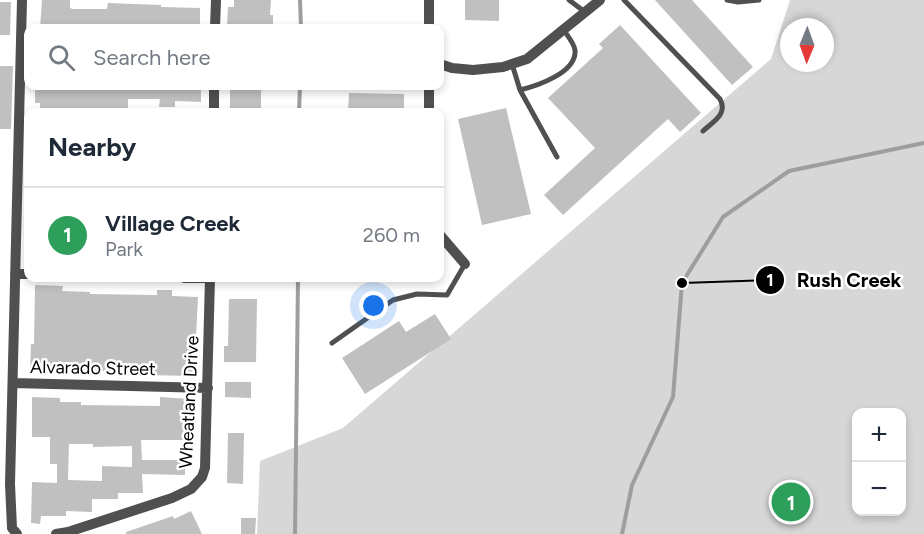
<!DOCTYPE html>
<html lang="en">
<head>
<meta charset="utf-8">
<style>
	:root { --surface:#fff; --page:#f2f2f3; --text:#1f2937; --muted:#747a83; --line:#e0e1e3; --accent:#2563eb }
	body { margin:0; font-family:Figtree,sans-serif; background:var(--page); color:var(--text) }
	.controls { position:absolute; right:18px; bottom:18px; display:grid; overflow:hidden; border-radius:12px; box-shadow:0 3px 9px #0003 }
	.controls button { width:54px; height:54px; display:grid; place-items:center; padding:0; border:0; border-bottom:2px solid var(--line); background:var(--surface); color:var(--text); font:30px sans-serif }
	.compass { position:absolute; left:780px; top:18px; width:54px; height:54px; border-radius:50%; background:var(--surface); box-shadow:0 3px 9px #0003; rotate:181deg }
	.you { position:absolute; left:374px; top:306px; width:21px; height:21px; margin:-15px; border:4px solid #fff; border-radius:50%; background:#1a73e8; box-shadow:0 0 0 9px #1a73e833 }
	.badge { display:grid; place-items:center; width:39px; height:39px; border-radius:50%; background:var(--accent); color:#fff; font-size:20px; font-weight:700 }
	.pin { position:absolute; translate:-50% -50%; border:3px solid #fff; box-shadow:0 2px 6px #0006 }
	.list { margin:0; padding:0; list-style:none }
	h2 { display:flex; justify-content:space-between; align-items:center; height:78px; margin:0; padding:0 24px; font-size:26px }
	h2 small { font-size:20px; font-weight:400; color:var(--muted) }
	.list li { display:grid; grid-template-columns:39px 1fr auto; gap:18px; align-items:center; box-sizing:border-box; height:96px; padding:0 24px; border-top:2px solid var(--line) }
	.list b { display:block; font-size:22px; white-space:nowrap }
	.list p { margin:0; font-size:20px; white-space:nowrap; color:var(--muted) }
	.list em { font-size:20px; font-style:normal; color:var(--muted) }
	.icon { flex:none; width:33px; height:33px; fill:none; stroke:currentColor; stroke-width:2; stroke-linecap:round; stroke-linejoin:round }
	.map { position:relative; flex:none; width:924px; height:534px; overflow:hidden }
	.search { position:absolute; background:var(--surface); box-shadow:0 3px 9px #0003; left:24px; top:24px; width:420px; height:66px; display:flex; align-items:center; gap:15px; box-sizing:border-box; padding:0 21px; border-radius:12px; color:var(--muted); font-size:22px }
	.panel { position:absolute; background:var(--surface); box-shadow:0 3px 9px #0003; left:24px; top:108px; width:420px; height:174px; border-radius:12px }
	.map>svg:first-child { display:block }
	.green { fill:#d7d7d7; fill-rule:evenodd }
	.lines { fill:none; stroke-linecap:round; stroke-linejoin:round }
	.stream { stroke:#9e9e9e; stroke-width:4 }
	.building { fill:#c0c0c0; fill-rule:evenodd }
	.lane { stroke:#505050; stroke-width:5 }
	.street { stroke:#505050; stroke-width:10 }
	.labels { text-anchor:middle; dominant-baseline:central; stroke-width:5; stroke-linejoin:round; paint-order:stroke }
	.street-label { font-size:18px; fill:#000; stroke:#fff }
	.leader { fill:none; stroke:#000; stroke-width:2 }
	.callout-dot { fill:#000; stroke:#fff; stroke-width:2 }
	.mark-label { font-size:18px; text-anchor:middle; font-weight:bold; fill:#fff }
	.callout-label { font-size:20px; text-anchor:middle; font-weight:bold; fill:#000; stroke:#fff; stroke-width:5; stroke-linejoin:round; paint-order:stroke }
</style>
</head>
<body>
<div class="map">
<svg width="924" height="534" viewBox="0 0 924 534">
	<rect width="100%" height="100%" fill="#fff"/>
	<path class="green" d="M 790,0 L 924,0 L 924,534 L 257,534 L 260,461 L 343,428 L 771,59 ZM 789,27 L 825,27 L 825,63 L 789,63 ZM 856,412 L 902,412 L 902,512 L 856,512 Z"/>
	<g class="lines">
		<path class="stream" d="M 300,0 L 301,28
			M 299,112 L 300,86
			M 295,534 L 298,278
			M 622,534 L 632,485 L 673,397 L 682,283 L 723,217 L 789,171 L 924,143"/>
	</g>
	<path class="building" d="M 42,0 L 70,0 L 70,8 L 73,9 L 107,9 L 108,3 L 161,5 L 161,7 L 200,8 L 200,28 L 40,28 Z
		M 234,0 L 271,0 L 270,15 L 273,15 L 273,26 L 227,26 L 228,7 L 234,7 Z
		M 465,0 L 499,0 L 499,21 L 465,20 Z
		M 655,0 L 692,0 L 753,67 L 732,85 Z
		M 0,2 L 11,2 L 10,35 L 0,35 Z
		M 620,25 L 701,113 L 680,132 L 668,119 L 563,215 L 544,195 L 595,148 L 548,98 L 603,48 L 599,44 Z
		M 0,66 L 13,66 L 11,129 L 0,129 Z
		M 35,86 L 201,86 L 201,102 L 175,101 L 175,107 L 159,107 L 160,99 L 128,99 L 128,112 L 83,112 L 83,109 L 81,108 L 40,108 L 40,103 L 35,103 Z
		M 230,86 L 261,86 L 261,111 L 230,110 Z
		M 349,93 L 404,94 L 404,112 L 348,112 Z
		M 506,108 L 531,214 L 482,225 L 458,119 Z
		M 35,285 L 63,286 L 62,291 L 90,292 L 90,294 L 157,295 L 157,290 L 172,290 L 172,296 L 198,297 L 194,376 L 142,375 L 142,373 L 64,369 L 64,372 L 30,371 L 31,344 L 34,344 Z
		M 229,299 L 257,299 L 256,362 L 224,362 L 224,346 L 228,346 Z
		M 435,314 L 451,339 L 365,394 L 342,358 L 399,321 L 406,332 Z
		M 225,382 L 251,382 L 251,398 L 225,397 Z
		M 32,397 L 60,398 L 60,402 L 81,402 L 81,405 L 160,406 L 160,397 L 190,399 L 189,440 L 141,440 L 142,460 L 185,460 L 185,475 L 142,474 L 143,493 L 118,493 L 118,499 L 92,499 L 92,512 L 66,511 L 66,516 L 41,516 L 40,524 L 31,523 L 32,482 L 57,483 L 57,464 L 50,464 L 50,437 L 32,437 ZM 69,444 L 93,444 L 93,447 L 132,446 L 132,467 L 102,466 L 102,481 L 68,480 Z
		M 228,433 L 244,433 L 243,484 L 227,483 Z
		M 191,511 L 202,534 L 126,534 L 126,532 L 173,516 L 174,519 Z
		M 241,518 L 256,518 L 255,534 L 241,534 Z"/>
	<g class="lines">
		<path class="lane" d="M 569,0 L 585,12
			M 624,0 L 720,99 C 728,114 714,121 703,131
			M 727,0 L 738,2 L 759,0
			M 512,64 L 520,90 L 557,157
			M 520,90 C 536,86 577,73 575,50 C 574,43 567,35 563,29
			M 332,343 L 393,300 L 417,294 L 447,295 L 465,264"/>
		<path class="street" d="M 429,0 L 429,28
			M 215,28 L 216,0
			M 440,64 L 452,68 L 473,70 L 503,67 L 527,59 L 600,0
			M 214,112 L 214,86
			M 429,112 L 429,86
			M 440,235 L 465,264
			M 15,274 L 28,274
			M 184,278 L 210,278
			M 13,383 L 208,388
			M 17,534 L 12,528 L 10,484 L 22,0
			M 56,534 L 68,532 L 172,498 L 191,489 L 202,477 L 205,468 L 210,278"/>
	</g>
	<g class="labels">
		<g class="street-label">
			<text transform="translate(93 368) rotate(1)">Alvarado Street</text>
			<text transform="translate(189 402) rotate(-87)">Wheatland Drive</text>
		</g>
	</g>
	<path class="leader" d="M682 283L770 280"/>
	<g class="callout-dot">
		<circle cx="682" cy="283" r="6"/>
		<circle cx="770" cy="280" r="15"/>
	</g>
	<g class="mark-label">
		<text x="770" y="286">1</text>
	</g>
	<g class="callout-label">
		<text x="849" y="287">Rush Creek</text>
	</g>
</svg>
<div class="controls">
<button>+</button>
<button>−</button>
</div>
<svg class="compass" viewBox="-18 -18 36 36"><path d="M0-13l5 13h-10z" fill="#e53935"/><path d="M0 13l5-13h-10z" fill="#747a83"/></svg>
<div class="you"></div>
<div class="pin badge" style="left:791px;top:502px;background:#2e9e5b">1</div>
<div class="search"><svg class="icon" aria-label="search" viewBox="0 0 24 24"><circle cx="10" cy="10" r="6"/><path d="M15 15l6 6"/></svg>Search here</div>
<section class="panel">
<h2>Nearby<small></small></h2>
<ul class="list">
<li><span class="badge" style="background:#2e9e5b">1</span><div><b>Village Creek</b><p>Park</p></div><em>260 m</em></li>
</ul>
</section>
</div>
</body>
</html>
